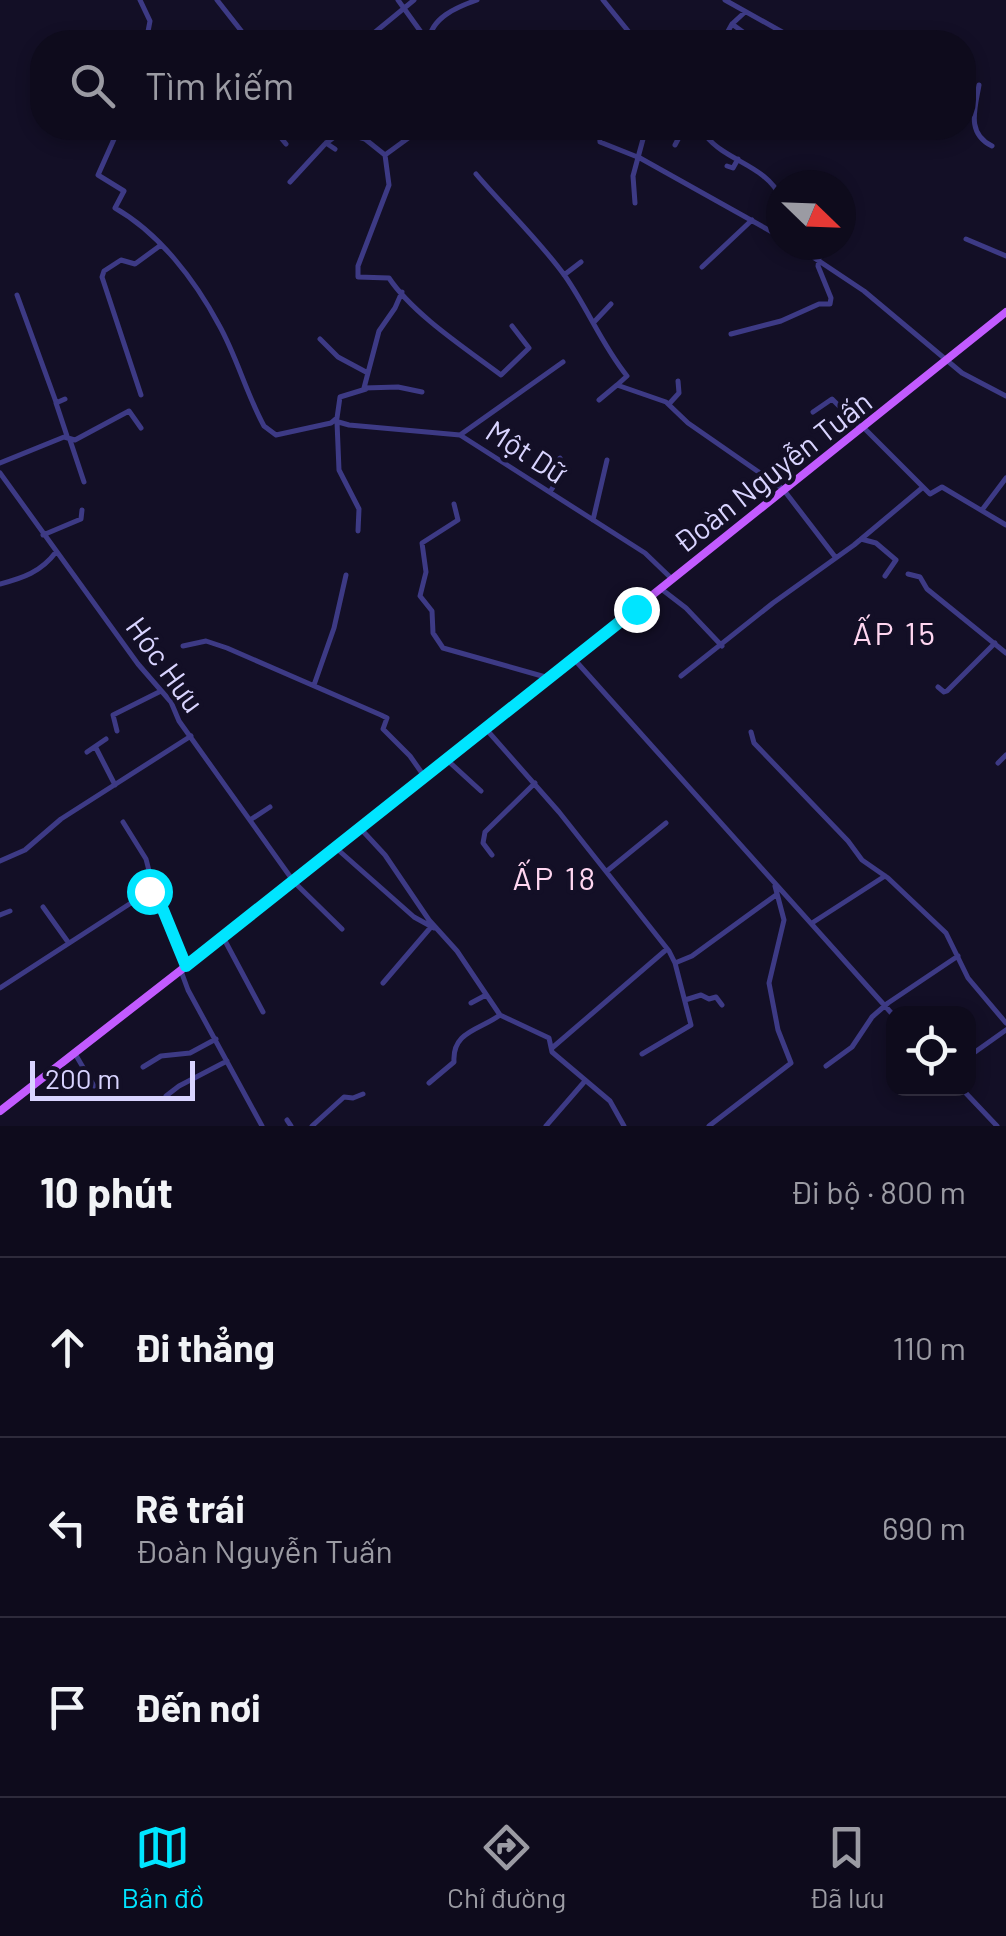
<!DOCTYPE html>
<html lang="vi">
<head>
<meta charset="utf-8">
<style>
	:root { --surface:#0e0b1c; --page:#1c1929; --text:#f1f3f6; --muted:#9b9ba3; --line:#2e2b3b; --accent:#00e5ff }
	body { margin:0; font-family:Barlow,sans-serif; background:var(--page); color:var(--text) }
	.controls { position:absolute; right:30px; bottom:30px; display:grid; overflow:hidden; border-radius:20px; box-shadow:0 5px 15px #0003 }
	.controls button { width:90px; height:90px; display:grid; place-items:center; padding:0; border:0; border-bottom:2px solid var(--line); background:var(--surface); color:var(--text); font:50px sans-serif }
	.compass { position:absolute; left:766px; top:170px; width:90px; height:90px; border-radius:50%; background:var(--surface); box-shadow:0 5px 15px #0003; rotate:113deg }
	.scale { position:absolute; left:30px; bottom:25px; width:165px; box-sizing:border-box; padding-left:10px; border:5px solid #d9d4ff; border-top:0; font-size:28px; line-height:35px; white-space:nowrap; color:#d9d4ff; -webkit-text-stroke:8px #130f26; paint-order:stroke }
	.stop { position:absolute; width:30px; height:30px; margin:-22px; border:8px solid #00e5ff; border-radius:50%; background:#fff }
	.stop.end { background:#00e5ff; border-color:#fff; box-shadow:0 2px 10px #0008 }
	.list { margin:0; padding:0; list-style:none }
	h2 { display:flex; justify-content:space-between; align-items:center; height:130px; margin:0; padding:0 40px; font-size:42px }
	h2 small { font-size:32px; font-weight:400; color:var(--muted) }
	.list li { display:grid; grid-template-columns:65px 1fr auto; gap:30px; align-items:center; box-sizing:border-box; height:180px; padding:0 40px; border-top:2px solid var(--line) }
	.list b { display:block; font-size:38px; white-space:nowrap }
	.list p { margin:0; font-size:32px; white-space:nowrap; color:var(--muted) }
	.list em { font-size:32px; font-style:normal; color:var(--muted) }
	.icon { flex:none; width:55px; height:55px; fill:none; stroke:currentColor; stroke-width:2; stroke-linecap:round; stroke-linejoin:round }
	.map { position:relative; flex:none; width:1006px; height:1126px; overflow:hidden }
	.search { position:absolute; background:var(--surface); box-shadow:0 5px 15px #0003; left:30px; right:30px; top:30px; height:110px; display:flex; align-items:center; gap:25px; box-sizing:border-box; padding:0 35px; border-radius:40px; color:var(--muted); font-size:38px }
	.sheet { height:670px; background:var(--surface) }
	nav { display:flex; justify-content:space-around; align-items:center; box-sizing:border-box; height:140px; border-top:2px solid var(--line); background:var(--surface); font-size:28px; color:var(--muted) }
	nav a { display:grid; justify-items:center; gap:5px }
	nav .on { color:var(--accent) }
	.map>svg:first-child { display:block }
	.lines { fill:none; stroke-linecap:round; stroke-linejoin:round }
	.minor { stroke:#3d3a85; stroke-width:5 }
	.major { stroke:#c25bff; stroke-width:8 }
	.route { stroke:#00e5ff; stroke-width:12 }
	.labels { text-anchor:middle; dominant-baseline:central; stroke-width:9; stroke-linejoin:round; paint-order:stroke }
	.street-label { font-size:30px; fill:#d9d4ff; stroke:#130f26 }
	.neighbourhood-label { font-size:32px; letter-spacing:2.5px; fill:#ffd6f0; stroke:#130f26 }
</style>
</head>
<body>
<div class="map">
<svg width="1006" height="1126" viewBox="0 0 1006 1126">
	<rect width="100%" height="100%" fill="#130f26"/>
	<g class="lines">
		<path class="minor" d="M 140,0 L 150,21 L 146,42
			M 217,0 L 250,42
			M 398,0 L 426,39
			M 603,0 L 637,42
			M 725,0 L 800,42
			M 732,24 L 754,40
			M 363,42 L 414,0
			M 429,42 C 430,18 457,7 477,0
			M 722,42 L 732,24 L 745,12
			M 979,85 C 975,109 966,133 992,146
			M 119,128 L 98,175 L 124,191 L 115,208 C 159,233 195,280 219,325 C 237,357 246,393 264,426 L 276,435 L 331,423 L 337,418 L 340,397 L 366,389
			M 283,128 L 277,133 L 286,144
			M 422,128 L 385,155 L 389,185 L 358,266 L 358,277 L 389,278 C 413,314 465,348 501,375 L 529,348 L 512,326
			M 599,128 L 600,142 L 640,158 L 781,237
			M 689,128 L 706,136 L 711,128
			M 706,136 C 727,162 766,165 781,198
			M 326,143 L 335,149
			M 675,145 L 684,128
			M 727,166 L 733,168 L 738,159
			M 476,174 C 505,208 539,240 565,276 C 588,309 602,345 627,376 L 617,385 L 666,402 L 688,423 L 783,489 L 836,558
			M 290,182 L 325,144 L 341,132 L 365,139 L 385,155
			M 635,203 L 633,176 L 646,128
			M 966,239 L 1006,256
			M 795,245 L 864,291 L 962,373 L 1006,396
			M 702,267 L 752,220
			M 564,275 L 581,262
			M 402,292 L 395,308 L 379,331 L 364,388 L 398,387 L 422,392
			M 17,295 L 56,402
			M 595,321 L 611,304
			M 731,334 L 781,321 L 819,304 L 830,304 L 831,298 L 818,266 L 819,259
			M 320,339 L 338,357 L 366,372
			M 141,395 L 102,277 L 104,271 L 121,260 L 135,264 L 161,245
			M 65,399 L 56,403 L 67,436
			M 599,400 L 617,385
			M 669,404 L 679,393 L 678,381
			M 813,412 L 832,399 L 862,429
			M 335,421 L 349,425 L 460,435 L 645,553 L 671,578
			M 337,422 L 339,470 L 359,509 L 358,531
			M 864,428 L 930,494 L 942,487 L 1006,525
			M 460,435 L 563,362
			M 70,440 L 84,482
			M 0,463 L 64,437 L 75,440 L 129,411 L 141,428
			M 0,473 L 138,664 L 171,702 L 179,721 L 294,882 L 342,929
			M 550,492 L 564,469 L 560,458
			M 454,504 L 458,520 L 422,543 L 426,572 L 420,596 L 432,611 L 433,633 L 443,648 L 549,678
			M 982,510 L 1006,478
			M 593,520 L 607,460
			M 43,535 L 81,519 L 82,510
			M 861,539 L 876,543 L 896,560 L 885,576
			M 908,574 L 920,577 L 927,589 L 1006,653
			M 0,584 C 23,578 41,572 56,552
			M 660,588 L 686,608 L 722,646
			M 183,646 L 206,641 L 227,648 L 381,715 L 387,718 L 383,729 L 410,756 L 424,776
			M 574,659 L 894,1016
			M 681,676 L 773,603 L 854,545 L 922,488
			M 314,685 L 334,628 L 346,575
			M 938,687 L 944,692 L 947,691 L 995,643
			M 486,729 L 559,812 L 669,951 L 675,963 L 691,1025 L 642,1054
			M 117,731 L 113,715 L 161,691
			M 751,732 L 754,743 L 848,841 L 862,860 L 888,878 L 946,933 L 968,978 L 1006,1023
			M 96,748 L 115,785
			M 87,752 L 106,739
			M 446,759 L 481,791
			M 998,763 L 1006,755
			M 250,820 L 270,807
			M 123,822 L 146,859 L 154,890
			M 360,828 L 385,855 L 429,920 L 457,951 L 500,1015 L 549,1038 L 552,1052 L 610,1101 L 624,1126
			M 336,848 L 414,917 L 434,928
			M 492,855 L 483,843 L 485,832 L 535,783
			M 0,861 L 25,850 L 61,819 L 191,736
			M 607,871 L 666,823
			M 43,907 L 68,942
			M 0,915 L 10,911
			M 812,923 L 885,876
			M 223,937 L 263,1012
			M 675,963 L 692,956 L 776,895
			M 181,971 L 188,990 L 262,1126
			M 383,983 L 431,927
			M 0,988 L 151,890 L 157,895 L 186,967
			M 685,1000 L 701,995 L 709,999 L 716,997 L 722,1005
			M 471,1003 L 486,995
			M 552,1048 L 667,949
			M 74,1052 L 94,1086
			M 968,1057 L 1006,1030
			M 826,1066 L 852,1047 L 872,1017 L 888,1003 L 958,956
			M 143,1067 L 161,1056 L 190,1053 L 216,1039
			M 429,1083 L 454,1062 C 452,1031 480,1030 500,1015
			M 961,1088 L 997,1126
			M 166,1096 L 179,1086 L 227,1061
			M 287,1120 L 291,1126
			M 312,1126 L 344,1097 L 353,1098 L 363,1094
			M 546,1126 L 585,1081
			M 709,1126 L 791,1063 L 778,1030 L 769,983 L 784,920 L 775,886"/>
		<path class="major" d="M 0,1111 L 294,882 L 1006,312"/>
	</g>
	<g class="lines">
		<path class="route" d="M 149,891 L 157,895 L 186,966 L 636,609"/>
	</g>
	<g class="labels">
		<g class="street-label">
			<text transform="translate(527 451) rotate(33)">Một Dữ</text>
			<text transform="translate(772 471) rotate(-38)">Đoàn Nguyễn Tuấn</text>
			<text transform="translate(166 664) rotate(54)">Hóc Hưu</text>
		</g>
		<g class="neighbourhood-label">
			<text x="895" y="632">ẤP 15</text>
			<text x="555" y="877">ẤP 18</text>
		</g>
	</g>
</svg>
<div class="controls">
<button><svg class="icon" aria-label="locate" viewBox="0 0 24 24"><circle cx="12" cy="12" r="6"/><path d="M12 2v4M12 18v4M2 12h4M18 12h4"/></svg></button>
</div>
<svg class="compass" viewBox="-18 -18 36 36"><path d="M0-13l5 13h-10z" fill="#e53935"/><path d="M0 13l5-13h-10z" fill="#9b9ba3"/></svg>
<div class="scale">200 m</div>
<div class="stop" style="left:149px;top:891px"></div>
<div class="stop end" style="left:636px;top:609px"></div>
<div class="search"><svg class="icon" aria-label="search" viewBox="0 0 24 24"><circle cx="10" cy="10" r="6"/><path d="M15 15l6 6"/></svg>Tìm kiếm</div>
</div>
<section class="sheet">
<h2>10 phút<small>Đi bộ · 800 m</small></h2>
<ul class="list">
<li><svg class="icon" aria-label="ahead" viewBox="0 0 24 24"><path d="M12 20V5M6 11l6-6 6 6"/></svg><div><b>Đi thẳng</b></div><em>110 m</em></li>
<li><svg class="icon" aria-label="left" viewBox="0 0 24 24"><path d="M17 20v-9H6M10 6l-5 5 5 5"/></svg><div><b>Rẽ trái</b><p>Đoàn Nguyễn Tuấn</p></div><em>690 m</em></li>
<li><svg class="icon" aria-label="arrive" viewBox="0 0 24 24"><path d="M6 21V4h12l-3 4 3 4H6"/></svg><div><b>Đến nơi</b></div></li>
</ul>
</section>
<nav>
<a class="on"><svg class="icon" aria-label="map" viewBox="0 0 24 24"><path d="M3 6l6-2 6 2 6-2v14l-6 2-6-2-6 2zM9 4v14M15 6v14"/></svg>Bản đồ</a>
<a><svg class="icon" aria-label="directions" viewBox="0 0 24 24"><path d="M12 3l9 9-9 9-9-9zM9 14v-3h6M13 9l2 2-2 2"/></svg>Chỉ đường</a>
<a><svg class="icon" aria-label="saved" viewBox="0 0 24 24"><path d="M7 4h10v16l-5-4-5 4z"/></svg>Đã lưu</a>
</nav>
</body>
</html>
